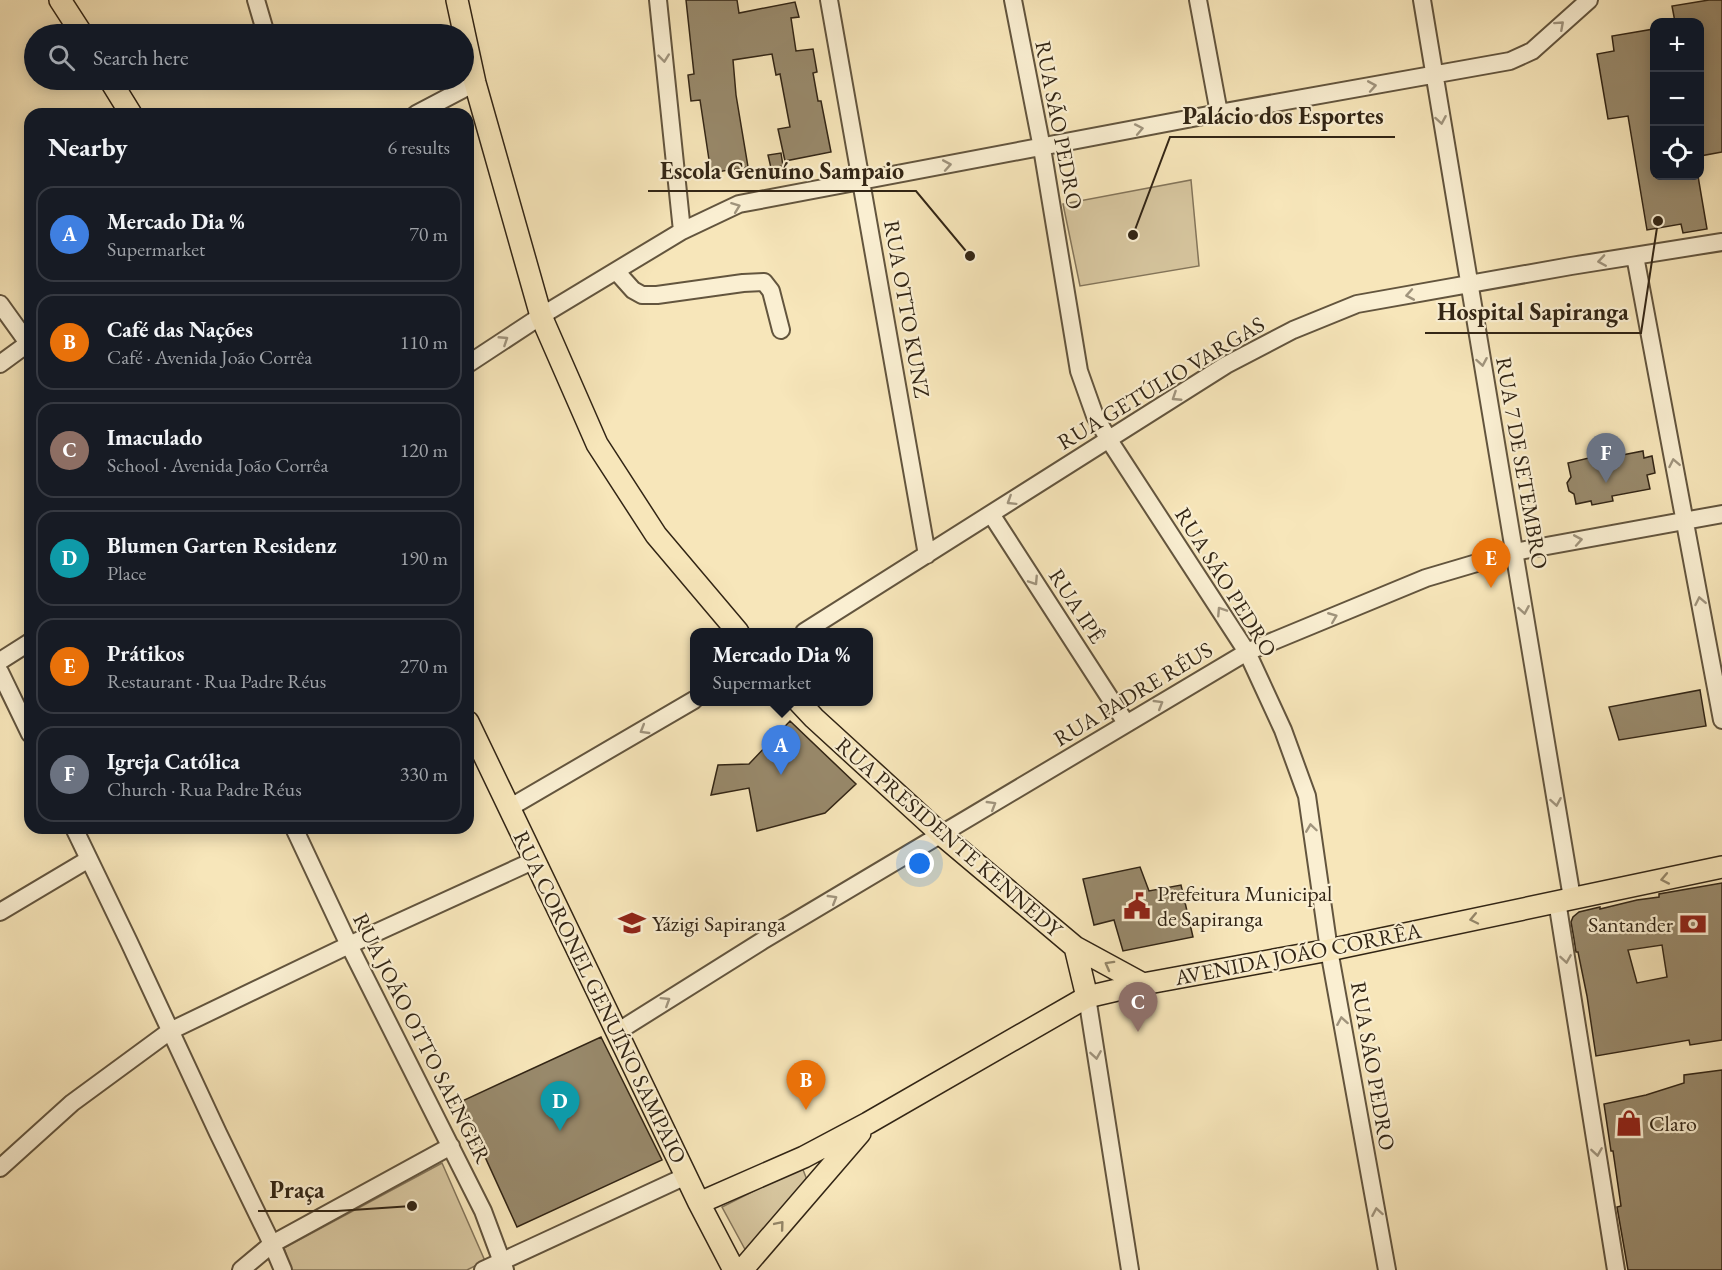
<!DOCTYPE html>
<html lang="en">
<head>
<meta charset="utf-8">
<style>
	:root { --surface:#171b24; --page:#242831; --text:#f1f3f6; --muted:#9ea1a6; --line:#363941; --accent:#b45309 }
	body { margin:0; font-family:"EB Garamond",serif; background:var(--page); color:var(--text) }
	.controls { position:absolute; right:18px; top:18px; display:grid; overflow:hidden; border-radius:12px; box-shadow:0 3px 15px #0003 }
	.controls button { width:54px; height:54px; display:grid; place-items:center; padding:0; border:0; border-bottom:2px solid var(--line); background:var(--surface); color:var(--text); font:30px sans-serif }
	.you { position:absolute; left:920px; top:864px; width:21px; height:21px; margin:-15px; border:4px solid #fff; border-radius:50%; background:#1a73e8; box-shadow:0 0 0 9px #1a73e833 }
	.badge { display:grid; place-items:center; width:39px; height:39px; border-radius:50%; background:var(--accent); color:#fff; font-size:20px; font-weight:700 }
	.pin { position:absolute; translate:-50% -50px; filter:drop-shadow(0 2px 3px #0008) }
	.pin::after { content:''; position:absolute; top:32px; width:21px; height:18px; background:inherit; clip-path:polygon(0 0,100% 0,50% 100%) }
	.popup { position:absolute; left:690px; top:628px; width:183px; height:78px; box-sizing:border-box; display:grid; place-content:center; border-radius:12px; background:var(--surface); filter:drop-shadow(0 2px 4px #0005); font-size:20px; white-space:nowrap; color:var(--muted) }
	.popup b { font-size:22px; color:var(--text) }
	.popup::after { content:''; position:absolute; left:50%; top:100%; margin-left:-12px; border:12px solid transparent; border-top-color:var(--surface) }
	.list { margin:0; padding:0; list-style:none }
	h2 { display:flex; justify-content:space-between; align-items:center; height:78px; margin:0; padding:0 24px; font-size:26px }
	h2 small { font-size:20px; font-weight:400; color:var(--muted) }
	.list li { display:grid; grid-template-columns:39px 1fr auto; gap:18px; align-items:center; box-sizing:border-box; height:96px; margin:0 12px 12px; padding:0 12px; border:2px solid var(--line); border-radius:18px }
	.list b { display:block; font-size:22px; white-space:nowrap }
	.list p { margin:0; font-size:20px; white-space:nowrap; color:var(--muted) }
	.list em { font-size:20px; font-style:normal; color:var(--muted) }
	.icon { flex:none; width:33px; height:33px; fill:none; stroke:currentColor; stroke-width:2; stroke-linecap:round; stroke-linejoin:round }
	.map { position:relative; flex:none; width:1722px; height:1270px; overflow:hidden }
	.search { position:absolute; background:var(--surface); box-shadow:0 3px 15px #0003; left:24px; top:24px; width:450px; height:66px; display:flex; align-items:center; gap:15px; box-sizing:border-box; padding:0 21px; border-radius:33px; color:var(--muted); font-size:22px }
	.panel { position:absolute; background:var(--surface); box-shadow:0 3px 15px #0003; left:24px; top:108px; width:450px; height:726px; border-radius:18px }
	.map>svg:first-child { display:block }
	.green { fill:#d6c59e; stroke:#84755a; stroke-width:1.5 }
	.building { fill:#98896b; stroke:#322515; stroke-width:1.5; fill-rule:evenodd }
	.lines { fill:none; stroke-linecap:round; stroke-linejoin:round }
	.minor-casing { stroke:#63553e; stroke-width:20 }
	.major-casing { stroke:#322515; stroke-width:24 }
	.minor { stroke:#faefd2; stroke-width:16 }
	.major { stroke:#f7e6ba; stroke-width:21 }
	.oneway { stroke:#a0947d }
	.oneway2 { stroke:#948668 }
	.labels { text-anchor:middle; dominant-baseline:central; stroke-width:4.5; stroke-linejoin:round; paint-order:stroke }
	.street-label { font-size:22px; fill:#322515; stroke:#faefd2 }
	.poi-label { font-size:22px; fill:#322515; stroke:#faefd2; text-anchor:start }
	.leader { fill:none; stroke:#322515; stroke-width:2 }
	.callout-dot { fill:#322515; stroke:#faefd2; stroke-width:2 }
	.callout-label { font-size:24px; text-anchor:middle; font-weight:bold; fill:#322515; stroke:#faefd2; stroke-width:4.5; stroke-linejoin:round; paint-order:stroke }
</style>
</head>
<body>
<div class="map">
<svg width="1722" height="1270" viewBox="0 0 1722 1270">
	<rect width="100%" height="100%" fill="#f7e6ba"/>
	<filter id="stains"><feTurbulence type="fractalNoise" baseFrequency=".00333" numOctaves="4"/><feColorMatrix values="0 0 0 0 .2 0 0 0 0 .09 0 0 0 0 .02 0 0 0 .5 -.17"/></filter>
	<radialGradient id="worn" r=".72"><stop offset=".6" stop-color="#630" stop-opacity="0"/><stop offset="1" stop-color="#630" stop-opacity=".3"/></radialGradient>
	<path class="green" d="M 1191,180 L 1199,266 L 1080,286 L 1063,204 Z
		M 442,1163 L 485,1261 L 467,1270 L 291,1270 L 284,1248 Z
		M 802,1167 L 807,1180 L 747,1253 L 722,1207 Z"/>
	<path class="building" d="M 686,0 L 737,0 L 739,13 L 795,2 L 799,17 L 791,18 L 796,51 L 813,49 L 817,72 L 813,73 L 818,101 L 821,101 L 831,152 L 785,161 L 778,129 L 790,127 L 780,74 L 776,75 L 772,54 L 733,60 L 736,95 L 748,167 L 711,173 L 700,100 L 691,101 L 688,75 L 694,74 Z
		M 1709,0 L 1722,0 L 1722,152 L 1700,156 L 1700,22 L 1675,22 L 1672,6 Z
		M 1654,29 L 1654,176 L 1698,176 L 1707,229 L 1683,233 L 1681,224 L 1647,230 L 1628,116 L 1608,119 L 1597,54 L 1614,51 L 1612,36 Z
		M 781,153 L 783,166 L 771,168 L 768,155 Z
		M 1643,451 L 1644,458 L 1652,456 L 1655,473 L 1647,475 L 1650,489 L 1612,496 L 1613,501 L 1592,505 L 1591,501 L 1576,504 L 1574,494 L 1569,491 L 1567,483 L 1571,477 L 1568,463 L 1605,454 L 1607,458 Z
		M 1700,690 L 1706,726 L 1619,740 L 1609,707 Z
		M 790,721 L 856,784 L 825,813 L 757,831 L 749,788 L 711,795 L 718,765 L 749,764 Z
		M 1140,867 L 1149,891 L 1181,885 L 1193,937 L 1123,951 L 1114,920 L 1094,925 L 1083,879 Z
		M 1722,883 L 1722,1040 L 1690,1045 L 1689,1040 L 1596,1056 L 1587,996 L 1578,952 L 1576,952 L 1574,939 L 1571,922 L 1573,917 L 1579,912 L 1600,907 L 1600,909 L 1637,900 L 1659,897 L 1659,894 ZM 1662,945 L 1667,977 L 1637,983 L 1628,950 Z
		M 601,1037 L 662,1160 L 517,1227 L 460,1102 Z
		M 1722,1070 L 1722,1270 L 1628,1270 L 1617,1207 L 1621,1206 L 1613,1151 L 1611,1151 L 1604,1104 L 1646,1095 L 1684,1083 L 1684,1075 Z"/>
	<g class="lines">
		<defs>
			<path id="minor" d="M 256,0 L 266,34
				M 658,0 L 682,231
				M 829,0 L 927,555
				M 1013,0 L 1042,148 L 1079,371 L 1095,416 L 1109,440 L 1247,652 L 1283,730 L 1307,796 L 1329,950 L 1387,1270
				M 1198,0 L 1219,113
				M 1422,0 L 1572,898
				M 416,114 L 475,83
				M 1635,256 L 1722,720
				M 616,271 L 633,290 L 642,295 L 657,295 L 743,283 L 764,282 L 771,291 L 781,330
				M 0,304 L 28,343
				M 0,364 L 30,342
				M 468,364 L 541,316 L 682,231 L 739,204 L 1219,113 L 1510,61 L 1532,51 L 1589,0
				M 991,514 L 1126,723
				M 804,632 L 1226,365 L 1293,330 L 1357,304 L 1571,266 L 1722,242
				M 0,661 L 30,642
				M 0,672 L 30,734
				M 509,808 L 694,700
				M 74,828 L 129,942 L 218,1133 L 272,1244 L 283,1270
				M 294,828 L 349,945 L 483,1211 L 505,1270
				M 1557,901 L 1616,1270
				M 0,912 L 89,859
				M 1087,997 L 1130,1270
				M 617,1032 L 762,941 L 1247,652 L 1426,578 L 1514,552 L 1722,514
				M 0,1168 L 72,1103 L 170,1031 L 349,945 L 535,860
				M 241,1270 L 272,1244 L 451,1146
				M 483,1270 L 686,1176"/>
			<path id="major" d="M 60,0 L 82,34
				M 457,0 L 475,83 L 541,316 L 597,444 L 656,535 L 738,632
				M 110,80 L 131,114
				M 799,702 L 814,718 L 942,835 L 1075,947 L 1143,984
				M 468,722 L 699,1203 L 734,1270
				M 1075,947 L 1087,997
				M 699,1203 L 804,1157 L 868,1123 L 1087,997 L 1143,984 L 1329,950 L 1722,867
				M 742,1270 L 860,1133"/>
		</defs>
		<use href="#minor" class="minor-casing"/>
		<use href="#major" class="major-casing"/>
		<use href="#minor" class="minor"/>
		<use href="#major" class="major"/>
	</g>
	<defs><path id="oneway-chevron" d="M-2-3.5L2.5 0L-2 3.5" fill="none" stroke-width="1.6" stroke-linecap="round" stroke-linejoin="round" transform="scale(1.5)"/></defs>
	<g class="oneway">
		<use href="#oneway-chevron" transform="translate(1560 25) rotate(-42)"/>
		<use href="#oneway-chevron" transform="translate(664 58) rotate(84)"/>
		<use href="#oneway-chevron" transform="translate(1372 86) rotate(-10)"/>
		<use href="#oneway-chevron" transform="translate(1441 120) rotate(80)"/>
		<use href="#oneway-chevron" transform="translate(1139 129) rotate(-11)"/>
		<use href="#oneway-chevron" transform="translate(947 165) rotate(-10)"/>
		<use href="#oneway-chevron" transform="translate(736 207) rotate(-21)"/>
		<use href="#oneway-chevron" transform="translate(1602 261) rotate(171)"/>
		<use href="#oneway-chevron" transform="translate(1410 295) rotate(170)"/>
		<use href="#oneway-chevron" transform="translate(504 340) rotate(-33)"/>
		<use href="#oneway-chevron" transform="translate(1482 362) rotate(80)"/>
		<use href="#oneway-chevron" transform="translate(1176 397) rotate(147)"/>
		<use href="#oneway-chevron" transform="translate(1674 463) rotate(-101)"/>
		<use href="#oneway-chevron" transform="translate(1011 501) rotate(148)"/>
		<use href="#oneway-chevron" transform="translate(1578 540) rotate(-10)"/>
		<use href="#oneway-chevron" transform="translate(1034 581) rotate(57)"/>
		<use href="#oneway-chevron" transform="translate(1700 601) rotate(-101)"/>
		<use href="#oneway-chevron" transform="translate(1524 610) rotate(80)"/>
		<use href="#oneway-chevron" transform="translate(1221 611) rotate(-123)"/>
		<use href="#oneway-chevron" transform="translate(1333 617) rotate(-22)"/>
		<use href="#oneway-chevron" transform="translate(1159 704) rotate(-31)"/>
		<use href="#oneway-chevron" transform="translate(644 730) rotate(149)"/>
		<use href="#oneway-chevron" transform="translate(1556 802) rotate(80)"/>
		<use href="#oneway-chevron" transform="translate(992 805) rotate(-31)"/>
		<use href="#oneway-chevron" transform="translate(1311 828) rotate(-98)"/>
		<use href="#oneway-chevron" transform="translate(833 899) rotate(-31)"/>
		<use href="#oneway-chevron" transform="translate(1566 959) rotate(81)"/>
		<use href="#oneway-chevron" transform="translate(666 1001) rotate(-32)"/>
		<use href="#oneway-chevron" transform="translate(1342 1021) rotate(-100)"/>
		<use href="#oneway-chevron" transform="translate(1096 1055) rotate(81)"/>
		<use href="#oneway-chevron" transform="translate(1597 1152) rotate(81)"/>
		<use href="#oneway-chevron" transform="translate(1377 1212) rotate(-100)"/>
	</g>
	<g class="oneway2">
		<use href="#oneway-chevron" transform="translate(1665 879) rotate(169)"/>
		<use href="#oneway-chevron" transform="translate(1474 919) rotate(168)"/>
		<use href="#oneway-chevron" transform="translate(1109 965) rotate(-151)"/>
		<use href="#oneway-chevron" transform="translate(780 1225) rotate(-50)"/>
	</g>
	<defs>
		<symbol id="civic-bare" viewBox="-9 -9 18 18"><path d="M-.6-6.5H3V-4.5H.6V-3L4-1V1h2V6H-6V1h2V-1L-.6-3ZM-1.2 2.5V6h2.4V2.5Z" fill="#8f2418" stroke="#faefd2" stroke-width="2.5" paint-order="stroke"/></symbol>
		<symbol id="school-bare" viewBox="-9 -9 18 18"><path d="M0-5L7-2L0 1L-7-2ZM-4 1L0 2.5L4 1V4Q0 6-4 4Z" fill="#8f2418" stroke="#faefd2" stroke-width="2.5" paint-order="stroke"/></symbol>
		<symbol id="bank-bare" viewBox="-9 -9 18 18"><path d="M-6-4H6V4H-6ZM0-2.3a2.3 2.3 0 1 0 0 4.6a2.3 2.3 0 1 0 0-4.6Z" fill="#8f2418" stroke="#faefd2" stroke-width="2.5" paint-order="stroke"/></symbol>
		<symbol id="shop-bare" viewBox="-9 -9 18 18"><path d="M-5-2.5h2.3a2.7 3.5 0 0 1 5.4 0H5L5.5 6h-11ZM-1.5-2.5h3a1.5 2.3 0 0 0-3 0Z" fill="#8f2418" stroke="#faefd2" stroke-width="2.5" paint-order="stroke"/></symbol>
	</defs>
	<g fill-rule="evenodd">
		<use href="#civic-bare" x="1118" y="887" width="38" height="38"/>
		<use href="#school-bare" x="613" y="904" width="38" height="38"/>
		<use href="#bank-bare" x="1674" y="905" width="38" height="38"/>
		<use href="#shop-bare" x="1610" y="1104" width="38" height="38"/>
	</g>
	<g class="labels">
		<g class="street-label">
			<text transform="translate(1059 125) rotate(79)">RUA SÃO PEDRO</text>
			<text transform="translate(907 309) rotate(80)">RUA OTTO KUNZ</text>
			<text transform="translate(1161 383) rotate(-31)">RUA GETÚLIO VARGAS</text>
			<text transform="translate(1522 463) rotate(80)">RUA 7 DE SETEMBRO</text>
			<text transform="translate(1226 582) rotate(58)">RUA SÃO PEDRO</text>
			<text transform="translate(1077 606) rotate(57)">RUA IPÊ</text>
			<text transform="translate(1133 694) rotate(-31)">RUA PADRE RÉUS</text>
			<text transform="translate(949 837) rotate(41)">RUA PRESIDENTE KENNEDY</text>
			<text transform="translate(1298 954) rotate(-11)">AVENIDA JOÃO CORRÊA</text>
			<text transform="translate(600 997) rotate(64)">RUA CORONEL GENUÍNO SAMPAIO</text>
			<text transform="translate(422 1038) rotate(63)">RUA JOÃO OTTO SAENGER</text>
			<text transform="translate(1373 1066) rotate(80)">RUA SÃO PEDRO</text>
		</g>
		<g class="poi-label">
			<text x="1157" y="893">Prefeitura Municipal<tspan x="1157" dy="25">de Sapiranga</tspan></text>
			<text x="652" y="923">Yázigi Sapiranga</text>
			<text x="1673" y="924" text-anchor="end">Santander</text>
			<text x="1649" y="1123">Claro</text>
		</g>
	</g>
	<path class="leader" d="M1133 235L1170 137H1395M970 256L916 191H648M1658 221L1641 333H1425M412 1206L337 1211H258"/>
	<g class="callout-dot">
		<circle cx="1133" cy="235" r="6"/>
		<circle cx="970" cy="256" r="6"/>
		<circle cx="1658" cy="221" r="6"/>
		<circle cx="412" cy="1206" r="6"/>
	</g>
	<g class="callout-label">
		<text x="1283" y="124">Palácio dos Esportes</text>
		<text x="782" y="179">Escola Genuíno Sampaio</text>
		<text x="1533" y="320">Hospital Sapiranga</text>
		<text x="297" y="1198">Praça</text>
	</g>
	<rect width="100%" height="100%" filter="url(#stains)"/>
	<rect width="100%" height="100%" fill="url(#worn)"/>
</svg>
<div class="controls">
<button>+</button>
<button>−</button>
<button><svg class="icon" aria-label="locate" viewBox="0 0 24 24"><circle cx="12" cy="12" r="6"/><path d="M12 2v4M12 18v4M2 12h4M18 12h4"/></svg></button>
</div>
<div class="you"></div>
<div class="pin badge" style="left:781px;top:775px;background:#3f7fe0">A</div>
<div class="popup"><b>Mercado Dia %</b>Supermarket</div>
<div class="pin badge" style="left:806px;top:1110px;background:#e8710a">B</div>
<div class="pin badge" style="left:1138px;top:1032px;background:#8d6e63">C</div>
<div class="pin badge" style="left:560px;top:1131px;background:#0f9aa8">D</div>
<div class="pin badge" style="left:1491px;top:588px;background:#e8710a">E</div>
<div class="pin badge" style="left:1606px;top:483px;background:#6b7280">F</div>
<div class="search"><svg class="icon" aria-label="search" viewBox="0 0 24 24"><circle cx="10" cy="10" r="6"/><path d="M15 15l6 6"/></svg>Search here</div>
<section class="panel">
<h2>Nearby<small>6 results</small></h2>
<ul class="list">
<li><span class="badge" style="background:#3f7fe0">A</span><div><b>Mercado Dia %</b><p>Supermarket</p></div><em>70 m</em></li>
<li><span class="badge" style="background:#e8710a">B</span><div><b>Café das Nações</b><p>Café · Avenida João Corrêa</p></div><em>110 m</em></li>
<li><span class="badge" style="background:#8d6e63">C</span><div><b>Imaculado</b><p>School · Avenida João Corrêa</p></div><em>120 m</em></li>
<li><span class="badge" style="background:#0f9aa8">D</span><div><b>Blumen Garten Residenz</b><p>Place</p></div><em>190 m</em></li>
<li><span class="badge" style="background:#e8710a">E</span><div><b>Prátikos</b><p>Restaurant · Rua Padre Réus</p></div><em>270 m</em></li>
<li><span class="badge" style="background:#6b7280">F</span><div><b>Igreja Católica</b><p>Church · Rua Padre Réus</p></div><em>330 m</em></li>
</ul>
</section>
</div>
</body>
</html>
